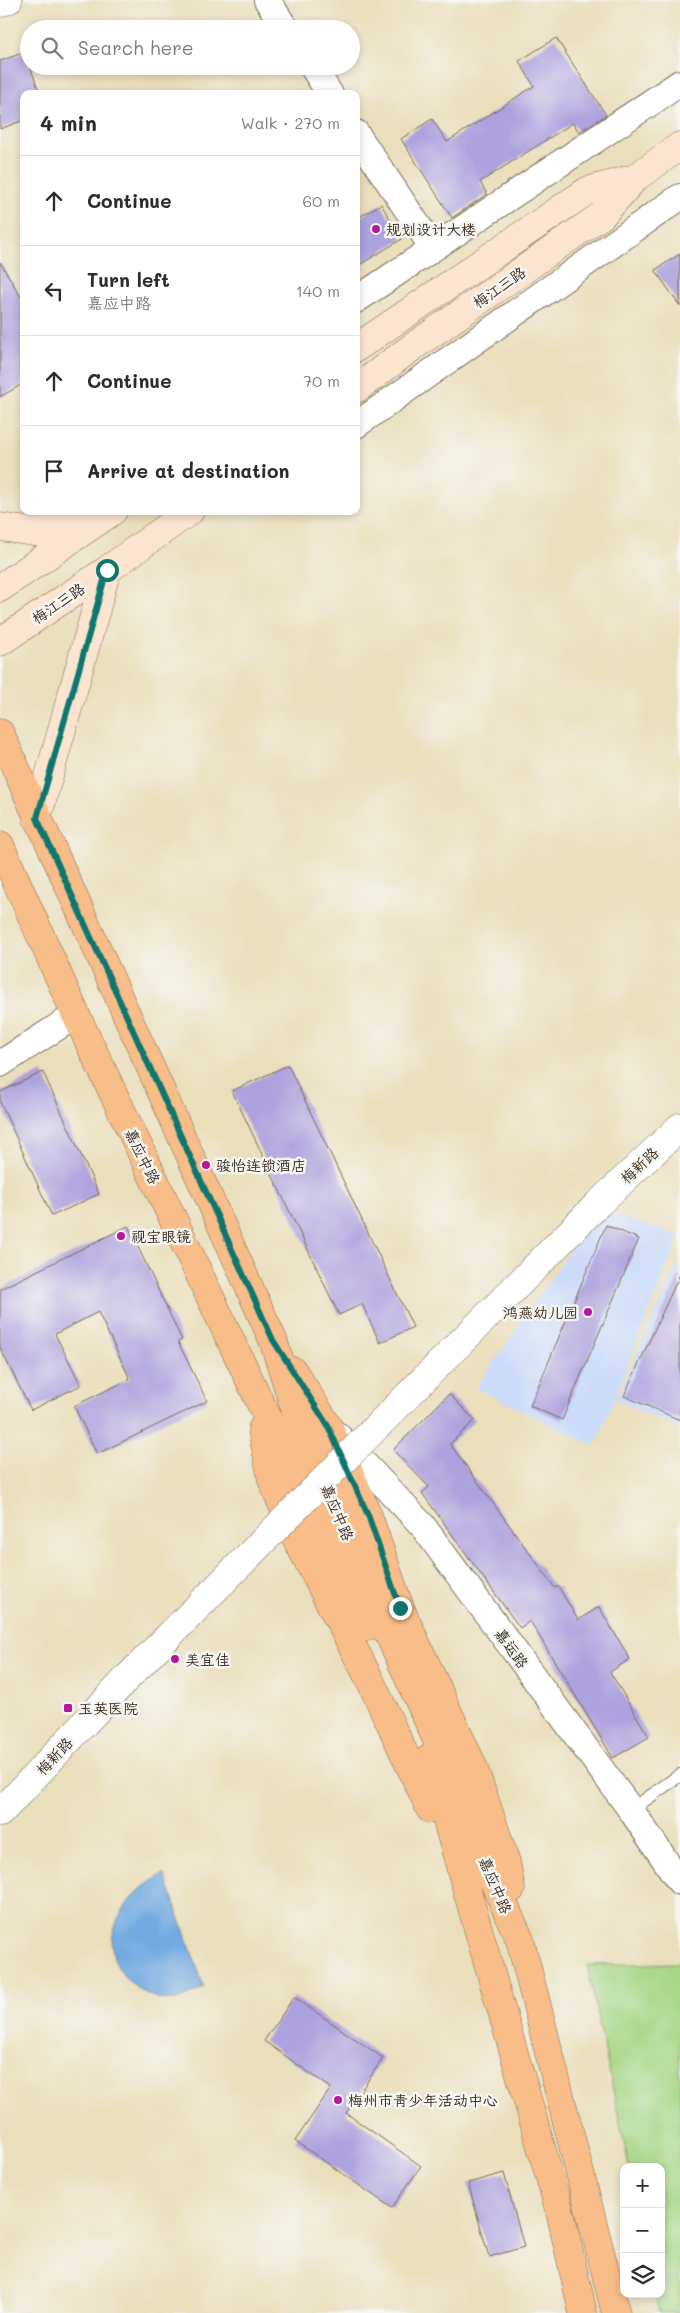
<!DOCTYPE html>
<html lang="en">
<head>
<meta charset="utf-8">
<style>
	:root { --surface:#fff; --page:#f7f7f7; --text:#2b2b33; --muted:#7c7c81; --line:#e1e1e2 }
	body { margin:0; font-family:Mali,"LXGW WenKai TC",sans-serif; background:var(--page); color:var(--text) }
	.controls { position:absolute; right:15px; bottom:15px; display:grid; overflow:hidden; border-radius:10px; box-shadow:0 2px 8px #0003 }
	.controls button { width:45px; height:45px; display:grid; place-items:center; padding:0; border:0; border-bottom:1px solid var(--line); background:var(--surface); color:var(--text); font:25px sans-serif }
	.stop { position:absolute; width:15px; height:15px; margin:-11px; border:4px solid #0f766e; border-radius:50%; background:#fff }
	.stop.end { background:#0f766e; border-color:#fff; box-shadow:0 1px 5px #0008 }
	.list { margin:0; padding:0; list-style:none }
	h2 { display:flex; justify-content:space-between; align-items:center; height:65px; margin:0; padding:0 20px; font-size:21px }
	h2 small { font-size:16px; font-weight:400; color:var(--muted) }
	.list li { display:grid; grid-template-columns:32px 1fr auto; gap:15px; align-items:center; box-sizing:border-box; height:90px; padding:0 20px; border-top:1px solid var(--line) }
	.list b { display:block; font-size:19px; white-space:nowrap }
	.list p { margin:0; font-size:16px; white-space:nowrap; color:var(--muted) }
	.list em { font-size:16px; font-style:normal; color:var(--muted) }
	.icon { flex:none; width:28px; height:28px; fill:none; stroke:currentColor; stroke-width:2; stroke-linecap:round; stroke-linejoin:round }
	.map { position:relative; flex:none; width:680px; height:2313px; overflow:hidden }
	.search { position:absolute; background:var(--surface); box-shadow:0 2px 8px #0003; left:20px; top:20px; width:340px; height:55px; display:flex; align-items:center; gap:12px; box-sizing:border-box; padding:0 18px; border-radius:28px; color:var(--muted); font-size:19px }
	.panel { position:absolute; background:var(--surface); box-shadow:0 2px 8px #0003; left:20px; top:90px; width:340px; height:425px; border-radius:10px }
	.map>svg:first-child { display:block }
	.built { fill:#ccdbf9 }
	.green { fill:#a7d786; stroke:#718052 }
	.water { fill:#72aae1; stroke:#566a80 }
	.building { fill:#ada1de }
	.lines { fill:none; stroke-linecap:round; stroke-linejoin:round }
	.service-casing { stroke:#786955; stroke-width:14 }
	.minor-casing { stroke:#786955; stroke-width:28 }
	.tertiary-casing { stroke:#786955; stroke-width:29 }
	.secondary-casing { stroke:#786955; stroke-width:29 }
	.primary-casing { stroke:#786955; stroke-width:29 }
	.service { stroke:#fff; stroke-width:12 }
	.minor { stroke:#fff; stroke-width:26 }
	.tertiary { stroke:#fff; stroke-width:28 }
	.secondary { stroke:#fce5d0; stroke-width:28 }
	.primary { stroke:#f8bd89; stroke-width:28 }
	.tertiary-bridge-casing { stroke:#786955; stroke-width:29; stroke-linecap:butt }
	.tertiary-bridge { stroke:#fff; stroke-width:28 }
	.route { stroke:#0f766e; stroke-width:6 }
	.poi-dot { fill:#b5179e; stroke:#f6f6f2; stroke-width:2 }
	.labels { text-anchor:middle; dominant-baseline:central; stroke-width:5; stroke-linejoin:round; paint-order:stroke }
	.poi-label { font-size:15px; fill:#3b2a1e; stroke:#f6f6f2; text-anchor:start }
	.street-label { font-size:15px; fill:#3b2a1e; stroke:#f6f6f2 }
</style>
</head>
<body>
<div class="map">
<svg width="680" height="2313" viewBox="0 0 680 2313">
	<rect width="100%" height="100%" fill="#f6f6f2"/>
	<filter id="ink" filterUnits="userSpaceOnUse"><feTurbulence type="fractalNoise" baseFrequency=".02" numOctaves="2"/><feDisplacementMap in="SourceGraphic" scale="10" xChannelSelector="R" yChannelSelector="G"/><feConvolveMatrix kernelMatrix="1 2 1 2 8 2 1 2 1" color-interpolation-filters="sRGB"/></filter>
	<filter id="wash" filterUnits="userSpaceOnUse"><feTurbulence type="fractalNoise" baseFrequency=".0096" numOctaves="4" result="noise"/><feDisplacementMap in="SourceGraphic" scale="20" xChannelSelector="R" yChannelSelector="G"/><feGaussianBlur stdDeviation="1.12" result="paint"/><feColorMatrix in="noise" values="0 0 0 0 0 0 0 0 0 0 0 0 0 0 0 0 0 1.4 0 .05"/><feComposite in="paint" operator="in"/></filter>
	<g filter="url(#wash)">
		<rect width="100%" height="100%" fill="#eadfbb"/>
		<path class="built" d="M 598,1209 L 680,1236 L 595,1446 L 476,1388 Z
			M 680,1258 L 680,1429 L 616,1400 Z"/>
		<path class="green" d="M 680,1963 L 680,2313 L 660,2313 L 656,2294 L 661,2294 L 661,2167 L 629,2167 L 587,1965 Z"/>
		<path class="water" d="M 164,1874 L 204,1987 C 195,1992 186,1998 176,2000 C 164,2002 150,1996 140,1990 C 87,1955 118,1896 164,1874 Z"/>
		<g id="blocks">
			<path class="building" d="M 556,38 L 606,115 L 579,132 L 573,123 L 480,182 L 487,194 L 452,218 L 401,139 L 432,119 L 447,142 L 534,86 L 519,61 Z
				M 25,52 L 40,94 L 24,94 L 24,120 L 0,129 L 0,61 Z
				M 381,204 L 402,239 L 356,267 L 356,219 Z
				M 680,254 L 680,306 L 655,270 Z
				M 0,262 L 24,302 L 24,383 L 0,397 Z
				M 288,1065 L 413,1327 L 380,1343 L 362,1304 L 339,1315 L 232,1091 Z
				M 43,1072 L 99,1194 L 52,1216 L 0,1102 L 0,1092 Z
				M 606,1225 L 639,1239 L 562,1420 L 530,1406 Z
				M 128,1226 L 182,1340 L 178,1342 L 207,1401 L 97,1454 L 74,1406 L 130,1379 L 98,1312 L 55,1334 L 81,1385 L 31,1410 L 0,1348 L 0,1289 Z
				M 680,1274 L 680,1420 L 624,1396 Z
				M 449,1394 L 475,1420 L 450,1444 L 555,1588 L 558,1586 L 578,1620 L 599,1607 L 630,1659 L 610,1672 L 649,1737 L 613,1758 L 530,1621 L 520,1628 L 422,1493 L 429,1487 L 393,1450 Z
				M 294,1997 L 383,2058 L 346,2113 L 421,2166 L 392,2208 L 295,2141 L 331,2088 L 264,2041 Z
				M 504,2173 L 524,2247 L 489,2257 L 468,2183 Z"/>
		</g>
	</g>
	<g filter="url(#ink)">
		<use href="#blocks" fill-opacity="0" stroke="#786955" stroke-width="1"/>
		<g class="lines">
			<defs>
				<path id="service" d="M 631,1810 L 680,1775"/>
				<path id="minor" d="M 267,0 L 286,29
					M 312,66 L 330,94
					M 356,133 L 433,248
					M 356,300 L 680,83
					M 356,425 L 680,197
					M 0,1064 L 76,1015
					M 337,1435 L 422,1525 L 631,1810 L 680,1882"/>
				<path id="tertiary" d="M 0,3 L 8,0
					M 598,1204 L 680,1127
					M 0,1813 L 128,1677"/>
				<path id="secondary" d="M 356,348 L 587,191 L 635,178
					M 356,389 L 411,348 L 602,215 L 635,178 L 680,146
					M 0,527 L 34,532 L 92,520
					M 0,588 L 113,511
					M 0,642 L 107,570 L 190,511
					M 37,818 L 107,570"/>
				<path id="primary" d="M 0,733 L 273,1340 L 298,1418 L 391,1639 L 455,1780 L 488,1869 L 520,1940 L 616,2313
					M 0,845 L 76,1015 L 367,1627
					M 293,1371 L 328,1426 L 368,1515 L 400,1608 L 473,1766 L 506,1862 L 511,1889
					M 262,1429 L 272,1480 L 298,1542 L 370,1680 L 430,1809
					M 429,1759 L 561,2216 L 583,2313"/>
			</defs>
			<use href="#service" class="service-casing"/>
			<use href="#minor" class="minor-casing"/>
			<use href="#tertiary" class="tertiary-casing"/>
			<use href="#secondary" class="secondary-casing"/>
			<use href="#primary" class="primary-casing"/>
			<use href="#service" class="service"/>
			<use href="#minor" class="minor"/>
			<use href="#tertiary" class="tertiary"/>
			<use href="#secondary" class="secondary"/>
			<use href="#primary" class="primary"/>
			<defs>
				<path id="tertiary-bridge" d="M 128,1677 L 598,1204"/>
			</defs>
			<use href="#tertiary-bridge" class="tertiary-bridge-casing"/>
			<use href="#tertiary-bridge" class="tertiary-bridge"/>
		</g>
	</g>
	<g class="lines" filter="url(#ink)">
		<path class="route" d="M 107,570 L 37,818 L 273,1340 L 328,1426 L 368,1515 L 400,1608"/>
	</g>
	<g class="poi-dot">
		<circle cx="376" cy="229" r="5"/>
		<circle cx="206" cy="1165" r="5"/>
		<circle cx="121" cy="1236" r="5"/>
		<circle cx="588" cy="1312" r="5"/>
		<circle cx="175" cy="1659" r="5"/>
		<rect x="63" y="1703" width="10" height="10" rx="2.5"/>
		<circle cx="338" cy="2100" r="5"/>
	</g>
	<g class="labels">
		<g class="poi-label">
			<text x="386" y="229">规划设计大楼</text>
			<text x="216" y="1165">骏怡连锁酒店</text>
			<text x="131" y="1236">视宝眼镜</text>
			<text x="578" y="1312" text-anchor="end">鸿燕幼儿园</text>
			<text x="185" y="1659">美宜佳</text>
			<text x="78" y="1708">玉英医院</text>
			<text x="348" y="2100">梅州市青少年活动中心</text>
		</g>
		<g class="street-label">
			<text transform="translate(499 287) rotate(-35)">梅江三路</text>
			<text transform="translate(58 603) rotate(-34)">梅江三路</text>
			<text transform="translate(143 1156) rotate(64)">嘉应中路</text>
			<text transform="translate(639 1165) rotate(-43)">梅新路</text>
			<text transform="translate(338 1512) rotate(67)">嘉应中路</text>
			<text transform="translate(512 1648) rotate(54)">嘉运路</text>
			<text transform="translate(54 1756) rotate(-47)">梅新路</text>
			<text transform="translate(496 1885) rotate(67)">嘉应中路</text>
		</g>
	</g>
</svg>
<div class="controls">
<button>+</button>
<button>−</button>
<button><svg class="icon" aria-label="layers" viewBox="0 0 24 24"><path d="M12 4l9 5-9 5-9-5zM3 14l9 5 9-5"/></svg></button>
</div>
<div class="stop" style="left:107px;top:570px"></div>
<div class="stop end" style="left:400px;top:1608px"></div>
<div class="search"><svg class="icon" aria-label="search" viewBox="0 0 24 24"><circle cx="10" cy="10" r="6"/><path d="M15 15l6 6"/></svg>Search here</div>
<section class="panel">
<h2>4 min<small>Walk · 270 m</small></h2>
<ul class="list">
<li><svg class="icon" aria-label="ahead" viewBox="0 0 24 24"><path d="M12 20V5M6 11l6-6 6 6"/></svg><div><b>Continue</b></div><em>60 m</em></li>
<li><svg class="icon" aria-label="left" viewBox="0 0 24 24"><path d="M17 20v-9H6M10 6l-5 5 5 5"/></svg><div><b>Turn left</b><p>嘉应中路</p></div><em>140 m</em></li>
<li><svg class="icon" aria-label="ahead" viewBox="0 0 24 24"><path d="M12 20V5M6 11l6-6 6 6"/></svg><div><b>Continue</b></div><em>70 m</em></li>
<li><svg class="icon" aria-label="arrive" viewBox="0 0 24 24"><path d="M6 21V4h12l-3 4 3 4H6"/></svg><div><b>Arrive at destination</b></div></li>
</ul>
</section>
</div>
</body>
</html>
